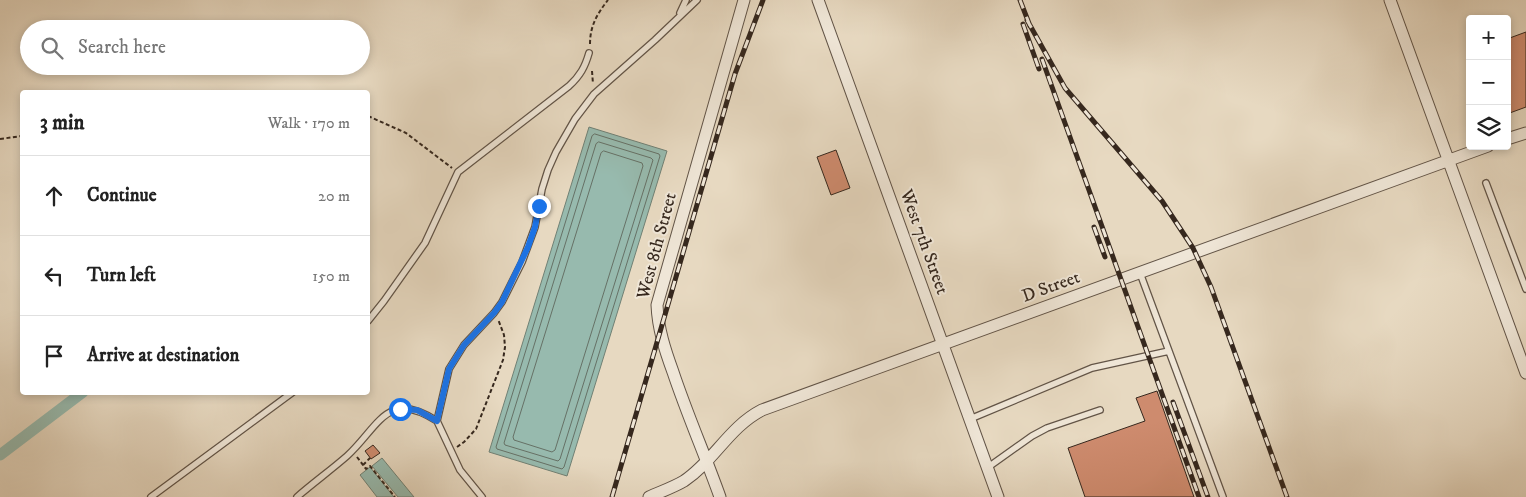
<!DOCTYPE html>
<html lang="en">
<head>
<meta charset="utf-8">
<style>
	:root { --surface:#fff; --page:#f6f6f6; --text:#222; --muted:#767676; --line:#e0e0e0 }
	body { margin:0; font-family:"IM FELL DW Pica",serif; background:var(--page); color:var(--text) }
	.controls { position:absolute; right:15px; top:15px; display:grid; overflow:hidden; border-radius:5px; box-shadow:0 2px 8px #0003 }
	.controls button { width:45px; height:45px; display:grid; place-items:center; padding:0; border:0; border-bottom:1px solid var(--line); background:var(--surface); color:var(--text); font:25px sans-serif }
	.stop { position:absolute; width:15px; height:15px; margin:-11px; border:4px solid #1a73e8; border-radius:50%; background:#fff }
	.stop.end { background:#1a73e8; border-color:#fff; box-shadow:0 1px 5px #0008 }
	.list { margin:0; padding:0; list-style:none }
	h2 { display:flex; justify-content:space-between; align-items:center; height:65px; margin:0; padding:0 20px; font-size:21px }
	h2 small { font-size:16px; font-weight:400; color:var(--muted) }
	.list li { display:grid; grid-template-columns:32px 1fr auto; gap:15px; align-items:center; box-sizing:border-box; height:80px; padding:0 20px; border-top:1px solid var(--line) }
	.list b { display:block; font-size:19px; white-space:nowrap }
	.list em { font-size:16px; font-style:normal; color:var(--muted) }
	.icon { flex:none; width:28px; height:28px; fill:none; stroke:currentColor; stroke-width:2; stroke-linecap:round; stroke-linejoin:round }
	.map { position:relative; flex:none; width:1526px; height:497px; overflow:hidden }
	.search { position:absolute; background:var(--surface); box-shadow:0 2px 8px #0003; left:20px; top:20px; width:350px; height:55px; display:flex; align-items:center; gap:12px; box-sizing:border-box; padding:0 18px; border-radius:28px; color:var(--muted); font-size:19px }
	.panel { position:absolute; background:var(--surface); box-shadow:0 2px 8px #0003; left:20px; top:90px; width:350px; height:305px; border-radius:5px }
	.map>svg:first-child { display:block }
	.water { fill:#97baae; stroke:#708074 }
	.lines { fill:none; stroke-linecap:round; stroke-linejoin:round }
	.shore { stroke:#667166; stroke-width:1 }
	.canal { stroke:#97baae; stroke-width:11 }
	.building { fill:#ce8b6e; stroke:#36281e }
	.lane-casing { stroke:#625447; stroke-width:8 }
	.street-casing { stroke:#625447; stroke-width:13 }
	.path { stroke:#36281e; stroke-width:2; stroke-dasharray:4 2.5; stroke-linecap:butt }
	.lane { stroke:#efe6d7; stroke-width:5.5 }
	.street { stroke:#efe6d7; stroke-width:11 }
	.rail-casing { stroke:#36281e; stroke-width:5 }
	.rail { stroke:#efe6d7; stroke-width:3; stroke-dasharray:9; stroke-linecap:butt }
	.route { stroke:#1a73e8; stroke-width:6 }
	.labels { text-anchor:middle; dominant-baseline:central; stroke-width:4; stroke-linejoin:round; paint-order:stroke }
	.street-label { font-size:18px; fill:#36281e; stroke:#efe6d7 }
</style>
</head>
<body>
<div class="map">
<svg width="1526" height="497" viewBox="0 0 1526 497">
	<rect width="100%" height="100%" fill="#e7d9c1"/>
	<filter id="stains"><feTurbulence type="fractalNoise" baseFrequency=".004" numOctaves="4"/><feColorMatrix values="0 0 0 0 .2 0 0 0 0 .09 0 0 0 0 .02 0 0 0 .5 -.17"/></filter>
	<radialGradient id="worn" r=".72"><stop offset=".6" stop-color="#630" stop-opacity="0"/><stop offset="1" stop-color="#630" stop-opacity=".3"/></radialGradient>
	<path class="water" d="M 589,127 L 667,151 L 567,476 L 489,452 Z
		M 382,458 L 414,497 L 398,497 L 372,466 Z
		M 370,467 L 394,497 L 377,497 L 360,475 Z"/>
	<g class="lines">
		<path class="shore" d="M 595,134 L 659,154 L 660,156 L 564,467 L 562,469 L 497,449 L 496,447 L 592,136 Z
			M 599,142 L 651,158 L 653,160 L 560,459 L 558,461 L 505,445 L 504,443 L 596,144 Z
			M 604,151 L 642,163 L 643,166 L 555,450 L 552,452 L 514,440 L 513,437 L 601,153 Z"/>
		<path class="canal" d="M 0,455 L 83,392"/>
	</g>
	<path class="building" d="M 1526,32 L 1526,107 L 1507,114 L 1507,39 Z
		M 836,150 L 850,188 L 831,195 L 817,157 Z
		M 1157,391 L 1194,497 L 1085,497 L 1068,448 L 1145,421 L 1136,398 Z
		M 373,445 L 380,453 L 371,459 L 365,451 Z"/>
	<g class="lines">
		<defs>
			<path id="lane" d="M 680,13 L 686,0
				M 1486,183 L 1526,289
				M 1140,273 L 1223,497
				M 368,321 L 384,301 L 425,243 L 458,172 L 569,86 C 580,76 585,67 589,53
				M 970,419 L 1092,368 L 1169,351
				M 987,468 L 1032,436 L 1047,428 L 1100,410
				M 151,497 L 293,392
				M 297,497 C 313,483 331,470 347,456 C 378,428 387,388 437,421
				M 482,497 L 460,470 L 437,421 L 449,369 L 464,345 L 494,313 L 502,302 L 522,262 L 535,227 L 542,189 L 548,170 L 556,152 L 575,119 L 594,94 L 655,40 L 697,0"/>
			<path id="street" d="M 818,0 L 998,497
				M 1390,0 L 1526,373
				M 1507,139 L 1526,133
				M 649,497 C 660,492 674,487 684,481 C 714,461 729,427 762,410 L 1488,146
				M 720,497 C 705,455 687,414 673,372 C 665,350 658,329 657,305 L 744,0"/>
		</defs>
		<use href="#lane" class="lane-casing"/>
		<use href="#street" class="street-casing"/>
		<path class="path" d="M 590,44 C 590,26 597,14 608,0
			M 592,71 L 593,84
			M 368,116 L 406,133 L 452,168
			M 0,139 L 22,136
			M 457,447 L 464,442 L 476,429 L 503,360 L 505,347 L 504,335 L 498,319
			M 357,457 L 366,469 L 370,466 L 395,497
			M 363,465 L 370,458"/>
		<use href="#lane" class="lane"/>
		<use href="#street" class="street"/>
		<defs>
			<path id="rail" d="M 1020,0 L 1030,26
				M 1027,20 L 1065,88 L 1162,201 L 1193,248 L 1211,287 L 1287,497
				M 1023,24 L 1039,69
				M 1042,59 L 1199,497
				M 1094,227 L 1105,257
				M 1173,402 L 1208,497
				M 612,497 L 735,74 L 763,0"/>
		</defs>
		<use href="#rail" class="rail-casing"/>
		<use href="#rail" class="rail"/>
	</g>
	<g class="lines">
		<path class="route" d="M 400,409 L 417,410 L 437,421 L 449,369 L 464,345 L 494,313 L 502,302 L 528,247 L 535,227 L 539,206"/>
	</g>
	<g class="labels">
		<g class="street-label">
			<text transform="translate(924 242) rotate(70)">West 7th Street</text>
			<text transform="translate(657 246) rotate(-75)">West 8th Street</text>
			<text transform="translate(1051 287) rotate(-20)">D Street</text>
		</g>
	</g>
	<rect width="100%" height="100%" filter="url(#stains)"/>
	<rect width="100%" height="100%" fill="url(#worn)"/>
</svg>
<div class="controls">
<button>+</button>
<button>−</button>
<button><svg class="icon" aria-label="layers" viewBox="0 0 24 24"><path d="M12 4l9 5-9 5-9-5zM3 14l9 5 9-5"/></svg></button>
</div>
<div class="stop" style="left:400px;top:409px"></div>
<div class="stop end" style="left:539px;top:206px"></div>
<div class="search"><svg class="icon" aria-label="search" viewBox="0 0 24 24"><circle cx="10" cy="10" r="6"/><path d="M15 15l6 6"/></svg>Search here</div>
<section class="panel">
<h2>3 min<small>Walk · 170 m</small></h2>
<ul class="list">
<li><svg class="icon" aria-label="ahead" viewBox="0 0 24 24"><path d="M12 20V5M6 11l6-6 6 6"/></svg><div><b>Continue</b></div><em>20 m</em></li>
<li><svg class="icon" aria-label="left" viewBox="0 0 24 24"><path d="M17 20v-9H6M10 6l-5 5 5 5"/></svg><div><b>Turn left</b></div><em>150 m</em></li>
<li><svg class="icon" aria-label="arrive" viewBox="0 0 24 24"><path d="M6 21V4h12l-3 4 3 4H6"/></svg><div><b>Arrive at destination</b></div></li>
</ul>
</section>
</div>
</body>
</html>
